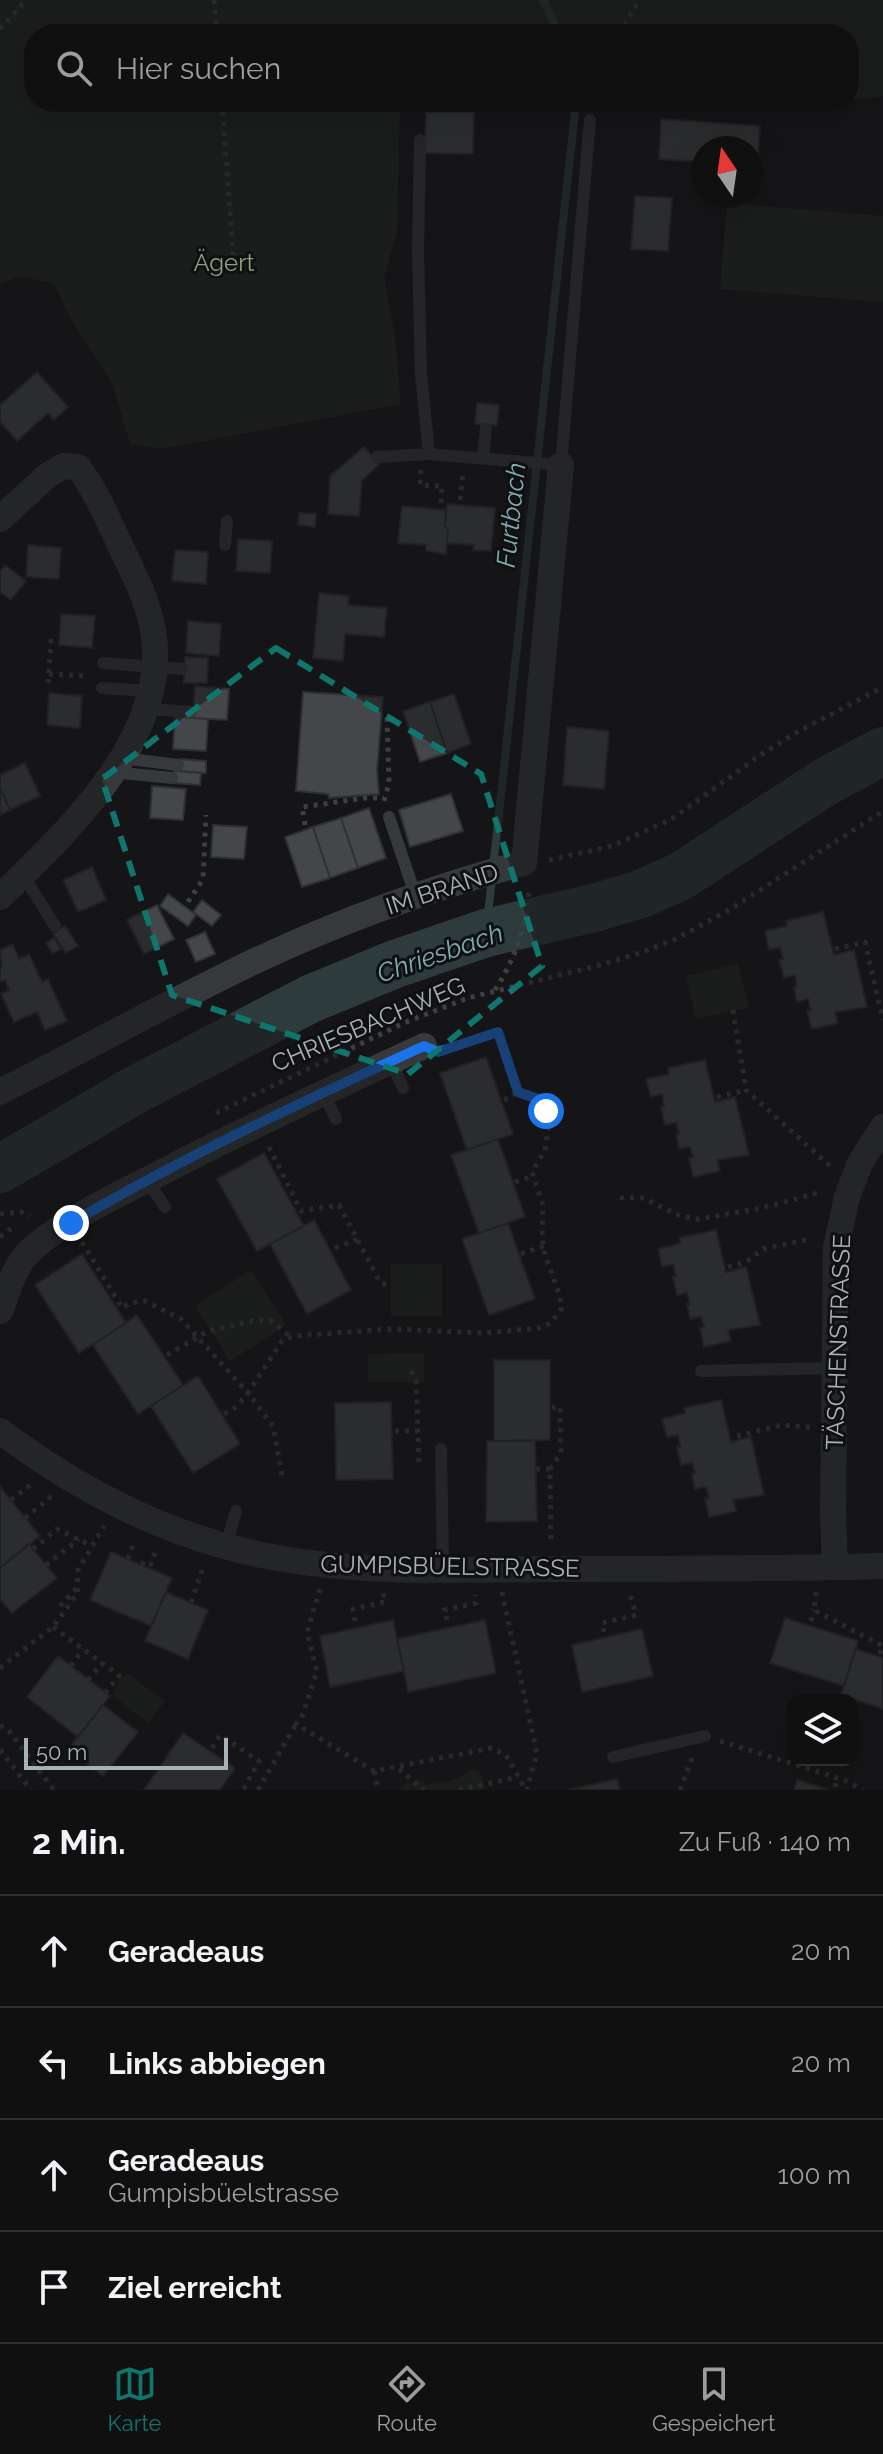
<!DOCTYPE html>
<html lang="de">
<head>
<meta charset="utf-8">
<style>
	:root { --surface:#101011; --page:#19191a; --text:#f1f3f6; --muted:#9c9d9f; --line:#303031; --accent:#0f766e }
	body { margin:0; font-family:Raleway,sans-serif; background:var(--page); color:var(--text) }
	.controls { position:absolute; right:24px; bottom:24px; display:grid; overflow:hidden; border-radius:16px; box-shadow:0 8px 32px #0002 }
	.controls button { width:72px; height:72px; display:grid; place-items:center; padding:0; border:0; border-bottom:2px solid var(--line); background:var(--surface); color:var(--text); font:40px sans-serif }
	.compass { position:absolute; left:691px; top:136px; width:72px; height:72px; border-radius:50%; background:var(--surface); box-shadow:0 8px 32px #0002; rotate:347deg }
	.scale { position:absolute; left:24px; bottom:20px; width:204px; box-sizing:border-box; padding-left:8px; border:4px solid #a7b2b6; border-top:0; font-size:22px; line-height:28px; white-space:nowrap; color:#a7b2b6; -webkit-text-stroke:6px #101012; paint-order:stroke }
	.stop { position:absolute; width:24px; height:24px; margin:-18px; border:6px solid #1a73e8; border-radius:50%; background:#fff }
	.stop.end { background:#1a73e8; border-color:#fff; box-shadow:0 2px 8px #0008 }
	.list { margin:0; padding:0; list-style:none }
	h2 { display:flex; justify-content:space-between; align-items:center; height:104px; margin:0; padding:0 32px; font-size:34px }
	h2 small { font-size:26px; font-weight:400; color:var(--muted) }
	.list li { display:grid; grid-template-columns:52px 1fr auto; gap:24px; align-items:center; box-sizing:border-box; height:112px; padding:0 32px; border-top:2px solid var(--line) }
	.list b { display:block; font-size:30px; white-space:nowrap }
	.list p { margin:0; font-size:26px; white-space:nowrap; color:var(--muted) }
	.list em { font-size:26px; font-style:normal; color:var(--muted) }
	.icon { flex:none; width:44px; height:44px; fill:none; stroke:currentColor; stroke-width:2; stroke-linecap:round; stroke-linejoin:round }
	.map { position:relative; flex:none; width:883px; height:1790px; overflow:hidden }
	.search { position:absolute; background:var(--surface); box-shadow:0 8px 32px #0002; left:24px; right:24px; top:24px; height:88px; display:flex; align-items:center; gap:20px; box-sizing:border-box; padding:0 28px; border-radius:32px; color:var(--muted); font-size:30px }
	.sheet { height:552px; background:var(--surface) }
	nav { display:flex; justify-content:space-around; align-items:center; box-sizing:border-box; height:112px; border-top:2px solid var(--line); background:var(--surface); font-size:22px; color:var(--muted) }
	nav a { display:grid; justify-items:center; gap:4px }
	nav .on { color:var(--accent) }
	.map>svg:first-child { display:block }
	.green { fill:#20261f }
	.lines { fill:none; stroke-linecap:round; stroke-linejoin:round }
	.stream { stroke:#2d3b3c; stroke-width:8 }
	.river { stroke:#2d3b3c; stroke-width:48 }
	.building { fill:#44474a; stroke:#2f3032; stroke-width:2 }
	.path { stroke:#3c4042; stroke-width:5; stroke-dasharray:4 6; stroke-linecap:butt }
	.lane { stroke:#36393b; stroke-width:12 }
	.street { stroke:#36393b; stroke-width:26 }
	.route { stroke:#1a73e8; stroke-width:10 }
	.marked { fill:none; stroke:#0f766e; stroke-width:6; stroke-dasharray:16 10; stroke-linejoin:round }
	.labels { text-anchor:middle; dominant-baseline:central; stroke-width:6; stroke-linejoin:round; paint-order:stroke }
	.park-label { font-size:24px; fill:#8aa17e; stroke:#101012 }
	.street-label { font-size:24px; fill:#a7b2b6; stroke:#101012 }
	.water-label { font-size:26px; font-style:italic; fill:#7eadb1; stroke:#101012 }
</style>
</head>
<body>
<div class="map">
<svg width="883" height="1790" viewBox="0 0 883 1790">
	<rect width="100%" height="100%" fill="#151517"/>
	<path class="green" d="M 0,0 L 883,0 L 883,96 L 869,99 L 849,99 L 849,34 L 34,34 L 34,102 L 400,102 L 397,232 L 384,277 L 395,337 L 401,404 L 161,449 L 130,444 L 112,383 L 69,316 L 54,284 L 21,276 L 0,284 Z
		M 727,203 L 883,216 L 883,302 L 720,289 Z
		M 738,964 L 749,1007 L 696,1019 L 686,976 Z
		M 391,1264 L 442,1264 L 442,1316 L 391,1316 Z
		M 251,1270 L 286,1325 L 230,1361 L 195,1306 Z
		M 424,1353 L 424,1382 L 368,1382 L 368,1354 Z
		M 128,1674 L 165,1701 L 148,1723 L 113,1696 L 121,1677 Z
		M 470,1769 L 479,1771 L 486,1790 L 400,1790 L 405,1784 L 421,1780 L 426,1785 C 440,1782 462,1781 470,1769 Z"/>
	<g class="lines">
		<path class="stream" d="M 543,0 L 559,34
			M 486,933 L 576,102"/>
		<path class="river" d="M 0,1169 L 135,1090 L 310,999 L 395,964 L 486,933 L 594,908 L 641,894 L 681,876 L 825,782 L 883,751"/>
	</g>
	<path class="building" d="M 426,112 L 474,112 L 473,154 L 425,153 Z
		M 661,119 L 760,126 L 757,165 L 751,165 L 751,148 L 703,148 L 703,162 L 659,159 Z
		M 635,196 L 672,198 L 668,251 L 631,249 Z
		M 37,372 L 68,407 L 54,420 L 48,413 L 17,441 L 0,422 L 0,405 Z
		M 477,403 L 499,405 L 497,426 L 475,424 Z
		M 364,447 L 379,465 L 362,480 L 359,516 L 328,514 L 330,476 Z
		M 447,504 L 495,508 L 491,551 L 473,550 L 474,545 L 447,543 L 448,528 L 445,527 Z
		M 402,506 L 446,510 L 445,527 L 448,528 L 446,554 L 426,551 L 426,545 L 398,543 Z
		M 299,513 L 316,514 L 315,527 L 298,525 Z
		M 238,539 L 272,541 L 270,573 L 236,571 Z
		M 28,545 L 61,548 L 59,579 L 26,577 Z
		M 175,550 L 208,552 L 206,584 L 172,581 Z
		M 5,565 L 26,581 L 11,600 L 0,592 L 0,571 Z
		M 319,593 L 349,596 L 348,605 L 387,608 L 384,637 L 345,634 L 343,661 L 313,658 Z
		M 61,614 L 95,616 L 92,648 L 59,645 Z
		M 188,621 L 221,624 L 219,656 L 186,653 Z
		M 185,657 L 208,658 L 207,683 L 184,683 Z
		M 195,686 L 229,689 L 227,720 L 193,718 Z
		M 303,692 L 383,697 L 377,770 L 379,794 L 329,798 L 328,794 L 296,791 Z
		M 49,693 L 82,696 L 80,728 L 47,725 Z
		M 454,694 L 471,744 L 447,753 L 430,702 Z
		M 430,702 L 447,753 L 420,762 L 403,711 Z
		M 175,717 L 208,719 L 206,751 L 173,749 Z
		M 567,727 L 609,731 L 604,789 L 563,785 Z
		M 180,759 L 206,761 L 206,773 L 179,771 Z
		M 25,763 L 40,796 L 10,810 L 0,788 L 0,775 Z
		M 174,771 L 201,773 L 200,785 L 173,783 Z
		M 152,786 L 186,789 L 183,820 L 150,818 Z
		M 0,788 L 10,810 L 0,815 Z
		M 451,794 L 463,831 L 410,847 L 399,810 Z
		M 369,808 L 386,858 L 358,868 L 341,818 Z
		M 341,818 L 358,868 L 330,878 L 313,827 Z
		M 213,825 L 247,827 L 244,859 L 211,857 Z
		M 313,827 L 330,878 L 302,887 L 285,837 Z
		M 92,867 L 106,900 L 78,912 L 63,880 Z
		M 168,894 L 196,915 L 188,926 L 160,906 Z
		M 202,900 L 221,915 L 212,926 L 193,912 Z
		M 157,905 L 174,939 L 144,954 L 127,920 Z
		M 823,912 L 834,955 L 854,950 L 867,1007 L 835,1012 L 838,1023 L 812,1029 L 807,1011 L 811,1010 L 808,999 L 797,1002 L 794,987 L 797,986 L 795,975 L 784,978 L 779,960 L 783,959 L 780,947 L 769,950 L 765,931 L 787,926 L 786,921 Z
		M 65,926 L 78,946 L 66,953 L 53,934 Z
		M 205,932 L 215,954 L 196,962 L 186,940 Z
		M 54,938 L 61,949 L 53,954 L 46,943 Z
		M 13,944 L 19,959 L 29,954 L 42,982 L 48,979 L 67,1021 L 45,1030 L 37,1012 L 14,1022 L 1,994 L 9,990 L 5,980 L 0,982 L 0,968 L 2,967 L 0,950 Z
		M 486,1057 L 513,1134 L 467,1150 L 440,1073 Z
		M 705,1060 L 715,1102 L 735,1097 L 749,1155 L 717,1160 L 720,1171 L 693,1177 L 689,1158 L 693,1157 L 690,1147 L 679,1149 L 676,1134 L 679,1134 L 676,1123 L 665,1125 L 661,1107 L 664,1106 L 662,1094 L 651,1097 L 646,1079 L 669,1074 L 668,1068 Z
		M 498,1139 L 525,1217 L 479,1233 L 451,1155 Z
		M 264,1153 L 304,1226 L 257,1251 L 217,1179 Z
		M 314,1220 L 351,1290 L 307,1314 L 270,1244 Z
		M 508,1223 L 535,1299 L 489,1315 L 462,1239 Z
		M 716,1230 L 726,1272 L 746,1267 L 760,1325 L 728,1330 L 731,1341 L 704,1347 L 700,1328 L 704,1327 L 701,1317 L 690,1319 L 687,1304 L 690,1304 L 687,1293 L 677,1295 L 673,1277 L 676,1276 L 673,1264 L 662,1267 L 658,1249 L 681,1243 L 679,1238 Z
		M 82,1254 L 126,1323 L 79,1353 L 35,1285 Z
		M 137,1315 L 183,1385 L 138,1414 L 93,1345 Z
		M 494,1360 L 550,1360 L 550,1440 L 494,1441 Z
		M 198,1376 L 240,1444 L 193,1473 L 151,1406 Z
		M 721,1400 L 731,1442 L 751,1437 L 764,1495 L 733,1500 L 736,1511 L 709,1517 L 705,1499 L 709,1498 L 706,1487 L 695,1489 L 692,1474 L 695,1473 L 692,1463 L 681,1465 L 677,1447 L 680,1447 L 678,1435 L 667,1437 L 662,1419 L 685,1413 L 684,1408 Z
		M 391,1402 L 393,1479 L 336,1480 L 335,1403 Z
		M 487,1441 L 535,1441 L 537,1521 L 486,1522 Z
		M 0,1487 L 40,1536 L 0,1568 Z
		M 29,1544 L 57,1578 L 12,1613 L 0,1599 L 0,1568 Z
		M 111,1552 L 172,1578 L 151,1626 L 90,1600 Z
		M 166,1592 L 208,1610 L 188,1659 L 145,1641 Z
		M 785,1618 L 858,1641 L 844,1686 L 770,1663 Z
		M 393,1620 L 404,1671 L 330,1687 L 320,1636 Z
		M 485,1620 L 496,1673 L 408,1692 L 397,1639 Z
		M 642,1629 L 653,1676 L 582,1692 L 572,1645 Z
		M 856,1649 L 883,1658 L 883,1709 L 841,1695 Z
		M 58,1656 L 110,1696 L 78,1737 L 27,1697 Z
		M 103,1705 L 138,1732 L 103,1776 L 68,1749 Z
		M 183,1733 L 235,1768 L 220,1790 L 144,1790 Z
		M 617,1779 L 620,1790 L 568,1790 Z
		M 797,1780 L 828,1790 L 794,1790 Z"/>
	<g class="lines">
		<path class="path" d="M 214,0 L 217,34
			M 0,29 L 26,0
			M 620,34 L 639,0
			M 222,102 L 234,266
			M 421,470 L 420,485 L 442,486 L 441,505
			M 460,500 L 463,474
			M 49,674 L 87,676
			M 48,683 L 51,641 L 54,642
			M 384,801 L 389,783 L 387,715
			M 305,825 L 302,807 L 365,798 L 384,798
			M 549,860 L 612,846 L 672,819 L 759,756 L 799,731 L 883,687
			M 188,902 L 203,879 L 206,815
			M 835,949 L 865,942 L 883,1020
			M 495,990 C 515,959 527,925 529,887
			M 733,1010 L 746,1090 L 831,1167
			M 717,1097 L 746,1090
			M 504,1100 L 518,1092
			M 216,1113 L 406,1022 L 468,998 L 600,965 L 640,953 L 674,940 L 729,910 L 883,811
			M 269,1147 L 301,1211 L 339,1205 L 380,1282 L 389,1286
			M 515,1182 L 533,1176
			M 622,1200 L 622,1198 L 643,1198 L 680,1216 L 699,1219 L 762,1208 L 822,1192
			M 0,1214 L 21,1212 L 30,1216
			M 0,1237 L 12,1228
			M 82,1242 L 122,1308 L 130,1303 L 145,1301 L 181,1319 L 248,1393 L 236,1407 L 224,1414
			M 335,1248 L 358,1239
			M 521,1254 L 544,1246
			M 728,1267 L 746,1262 L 763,1249 L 811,1239
			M 167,1355 L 208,1331 L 256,1320 L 271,1321 L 291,1337
			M 411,1371 L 416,1380 L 418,1431
			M 395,1431 L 418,1431 L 419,1466
			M 737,1436 L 782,1425 L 810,1427
			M 536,1469 L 550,1469 L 551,1543
			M 550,1469 L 561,1453 L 560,1407 L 552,1408
			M 282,1475 L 273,1426 L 248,1393 L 282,1341 L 293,1336 L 392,1329 L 484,1333 L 540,1328 L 551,1323 L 562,1308 L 560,1296 L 545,1255 L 542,1237 L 543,1205 L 532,1172 L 545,1150 L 549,1124 L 546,1111 L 538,1099 L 518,1092 L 498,1032 L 447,1049
			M 11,1500 L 32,1484
			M 25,1518 L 52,1496
			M 33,1549 L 57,1529 L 92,1546
			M 128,1559 L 135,1540
			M 46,1565 L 79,1539
			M 142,1565 L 144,1561 L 151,1564 L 156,1548
			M 320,1589 L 307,1633 L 317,1671 L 303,1714 L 296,1724 L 374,1771 L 492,1748 L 506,1755 L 526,1790
			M 502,1592 L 537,1754 L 527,1789
			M 816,1592 L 814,1610 L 883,1646
			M 191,1602 L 204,1565
			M 60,1606 L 77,1588
			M 447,1620 L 444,1610 L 476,1603 L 475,1595
			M 355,1621 L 353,1609 L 385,1602 L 383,1593
			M 811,1621 L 814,1610
			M 53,1627 L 121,1677
			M 604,1632 L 602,1623 L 636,1615 L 630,1593
			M 880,1654 L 882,1646
			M 71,1666 L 83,1649
			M 0,1668 L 53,1627 L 77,1594 L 78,1570 L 104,1526
			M 88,1680 L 102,1663
			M 105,1693 L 119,1676
			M 0,1725 L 9,1731 L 54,1790
			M 720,1741 L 847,1781 L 863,1790
			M 212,1748 L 220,1735 L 259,1761 L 243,1790
			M 0,1750 L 31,1790
			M 399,1769 L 424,1790
			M 374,1771 L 378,1790
			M 835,1787 L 837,1778
			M 258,1790 L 296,1724
			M 459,1790 L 518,1777
			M 680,1790 L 692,1758"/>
		<path class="lane" d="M 420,140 L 418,252 L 421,374 L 429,454
			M 377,457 L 429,454 L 561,465 L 590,120
			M 483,458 L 486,428
			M 225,545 L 227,521
			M 103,663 L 182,669
			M 102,688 L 150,691
			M 147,709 L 191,712
			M 122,758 L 178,765
			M 112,772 L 172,778
			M 389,817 L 416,897
			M 23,875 L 55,926
			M 391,1061 L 403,1088
			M 323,1093 L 336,1119
			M 147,1180 L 165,1207
			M 701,1371 L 834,1368
			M 441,1449 L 443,1568
			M 226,1546 L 236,1511
			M 613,1757 L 705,1736"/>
		<path class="street" d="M 0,519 L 48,475 L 64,466 L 78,467 C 96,491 108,520 121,547 C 132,571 145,595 151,621 C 178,729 70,829 0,897
			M 0,1092 C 85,1049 169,1002 255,961 C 341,921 433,887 524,863 L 561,465
			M 0,1311 C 8,1291 14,1266 30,1251 C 59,1223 117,1195 155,1176 C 243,1130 333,1088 424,1046
			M 0,1431 C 80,1491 173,1539 272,1557 C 367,1575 466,1569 562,1569 C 669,1569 776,1569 883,1566
			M 835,1567 L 833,1513 L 836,1248 L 847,1197 L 860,1163 L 883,1127"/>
	</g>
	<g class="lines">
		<path class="route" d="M 71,1223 C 185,1156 304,1101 424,1046 L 438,1052 L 498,1032 L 518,1092 L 538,1099 L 546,1111"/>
	</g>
	<path d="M0 0H883V1790H0ZM 276,648 L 481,774 L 542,966 L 408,1074 L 172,995 L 102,779 Z" fill="#151517" fill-opacity=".55" fill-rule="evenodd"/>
	<path class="marked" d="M 276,648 L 481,774 L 542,966 L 408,1074 L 172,995 L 102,779 Z"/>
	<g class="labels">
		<g class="park-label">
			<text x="224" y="262">Ägert</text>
		</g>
		<g class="street-label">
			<text transform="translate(442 889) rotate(-18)">IM BRAND</text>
			<text transform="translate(368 1024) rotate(-23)">CHRIESBACHWEG</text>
			<text transform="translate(838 1342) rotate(-88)">TÄSCHENSTRASSE</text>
			<text transform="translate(450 1566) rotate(1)">GUMPISBÜELSTRASSE</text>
		</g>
		<g class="water-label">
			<text transform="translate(511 515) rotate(-84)">Furtbach</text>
			<text transform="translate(440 953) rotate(-19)">Chriesbach</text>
		</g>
	</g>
</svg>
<div class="controls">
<button><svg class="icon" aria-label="layers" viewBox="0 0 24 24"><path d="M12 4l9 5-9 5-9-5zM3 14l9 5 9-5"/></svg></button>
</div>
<svg class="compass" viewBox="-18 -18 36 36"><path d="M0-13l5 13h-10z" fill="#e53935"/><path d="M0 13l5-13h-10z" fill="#9c9d9f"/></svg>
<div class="scale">50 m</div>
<div class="stop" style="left:546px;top:1111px"></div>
<div class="stop end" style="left:71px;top:1223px"></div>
<div class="search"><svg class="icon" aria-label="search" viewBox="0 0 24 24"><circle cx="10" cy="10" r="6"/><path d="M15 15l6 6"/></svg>Hier suchen</div>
</div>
<section class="sheet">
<h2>2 Min.<small>Zu Fuß · 140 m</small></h2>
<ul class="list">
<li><svg class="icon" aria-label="ahead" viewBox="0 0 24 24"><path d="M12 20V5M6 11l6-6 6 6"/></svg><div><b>Geradeaus</b></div><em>20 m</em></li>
<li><svg class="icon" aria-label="left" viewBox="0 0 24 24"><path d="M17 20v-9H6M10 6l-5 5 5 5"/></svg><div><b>Links abbiegen</b></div><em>20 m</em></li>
<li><svg class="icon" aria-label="ahead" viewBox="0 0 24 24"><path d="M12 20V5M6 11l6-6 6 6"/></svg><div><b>Geradeaus</b><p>Gumpisbüelstrasse</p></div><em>100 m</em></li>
<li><svg class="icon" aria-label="arrive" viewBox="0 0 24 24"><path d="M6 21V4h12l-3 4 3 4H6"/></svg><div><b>Ziel erreicht</b></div></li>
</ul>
</section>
<nav>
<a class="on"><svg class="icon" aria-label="map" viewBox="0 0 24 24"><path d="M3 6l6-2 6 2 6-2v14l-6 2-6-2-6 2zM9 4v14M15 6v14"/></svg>Karte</a>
<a><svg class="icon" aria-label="directions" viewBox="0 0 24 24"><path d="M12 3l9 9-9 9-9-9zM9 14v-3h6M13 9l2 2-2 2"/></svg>Route</a>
<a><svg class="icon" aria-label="saved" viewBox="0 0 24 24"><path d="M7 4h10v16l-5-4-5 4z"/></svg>Gespeichert</a>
</nav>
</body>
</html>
